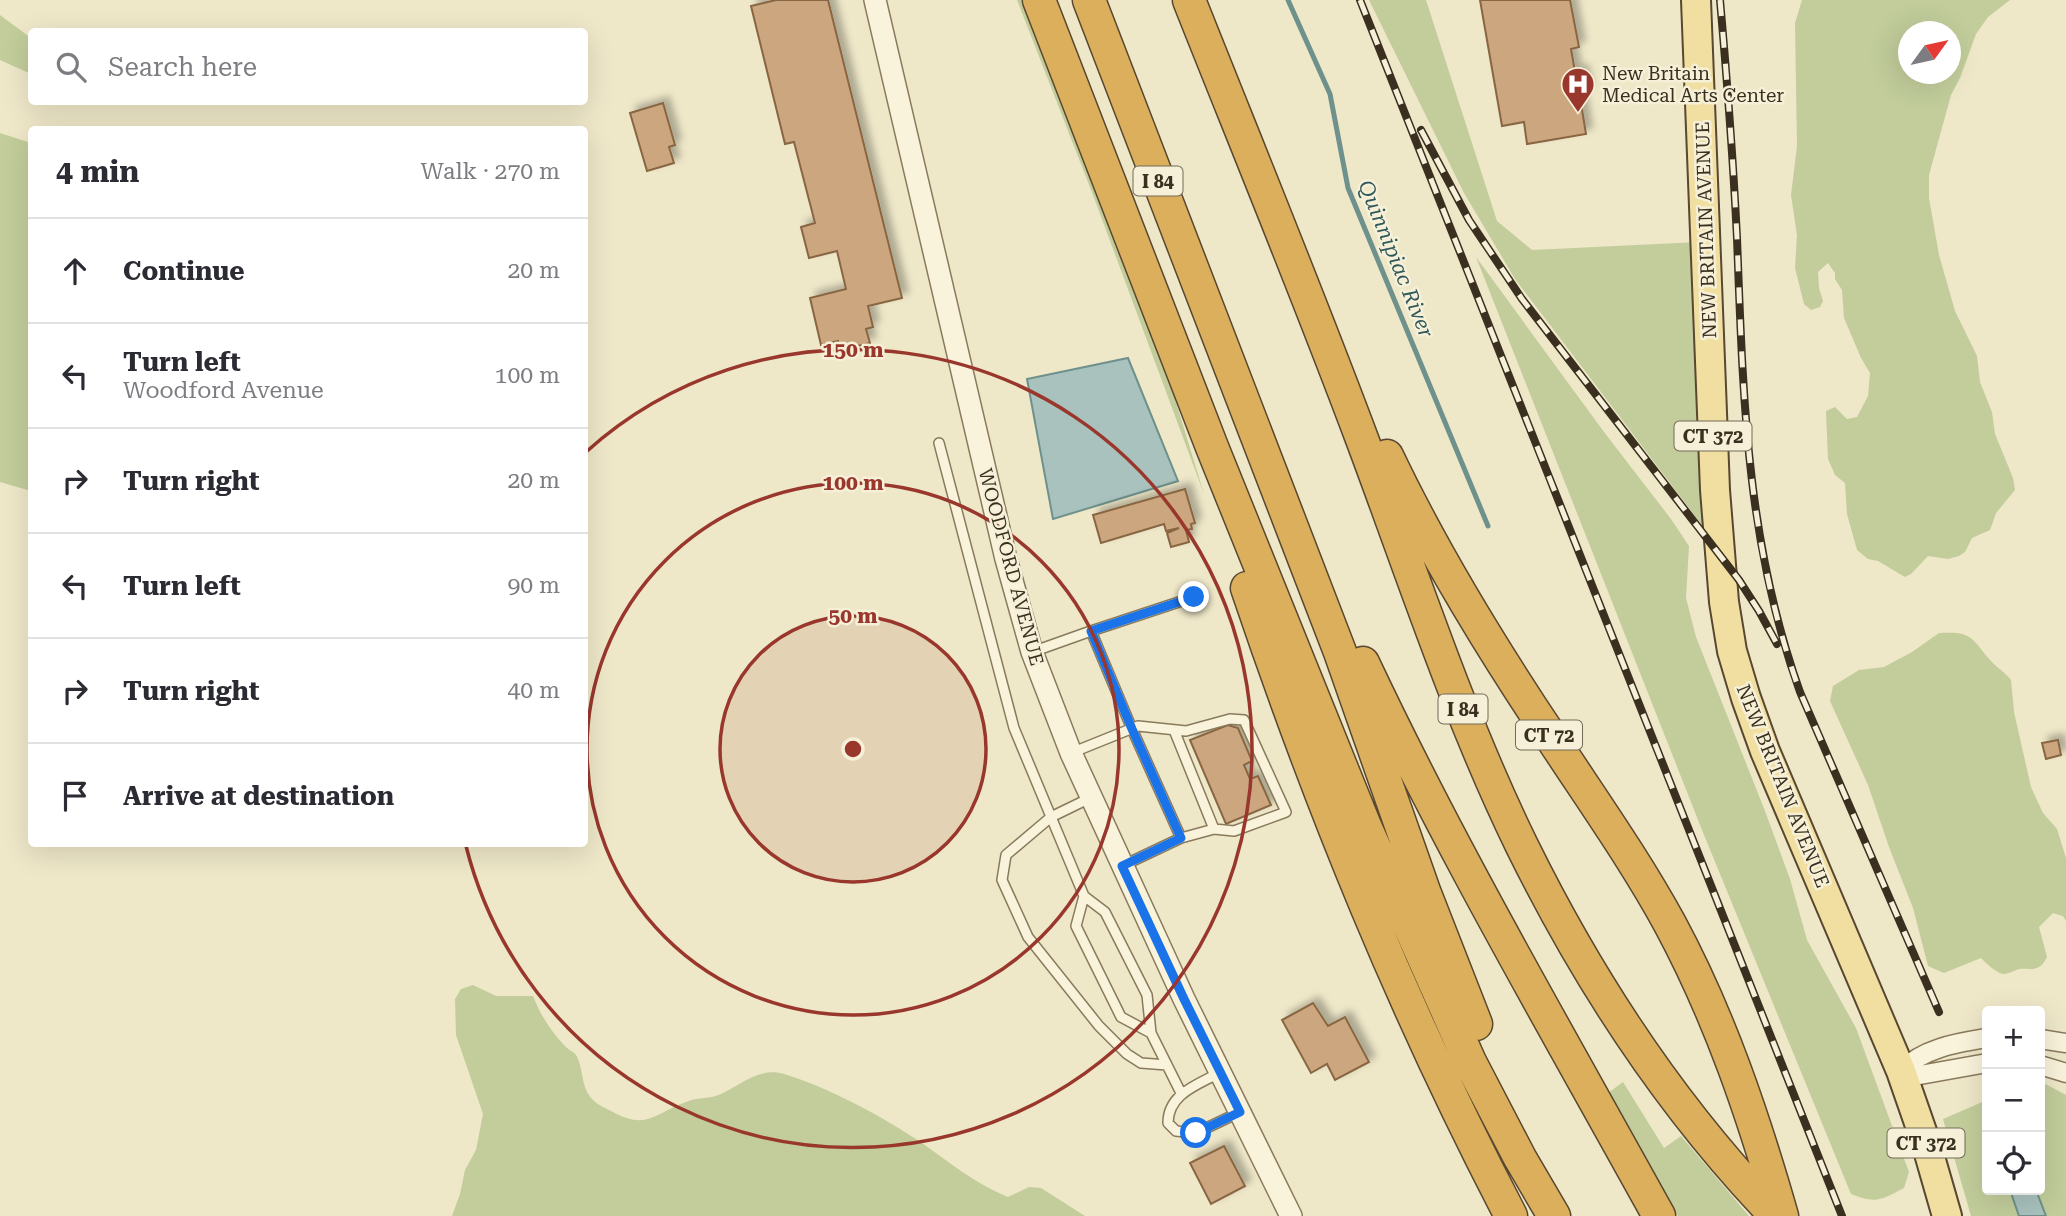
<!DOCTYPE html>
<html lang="en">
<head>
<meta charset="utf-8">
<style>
	:root { --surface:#fff; --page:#f7f7f7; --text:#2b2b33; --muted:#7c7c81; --line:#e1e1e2 }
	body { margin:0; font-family:"Roboto Serif",serif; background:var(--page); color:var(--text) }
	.controls { position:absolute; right:21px; bottom:21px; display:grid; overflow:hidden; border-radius:7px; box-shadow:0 7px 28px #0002 }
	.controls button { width:63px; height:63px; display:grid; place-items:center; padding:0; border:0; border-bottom:2px solid var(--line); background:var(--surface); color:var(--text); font:35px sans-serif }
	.compass { position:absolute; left:1898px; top:21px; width:63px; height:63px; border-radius:50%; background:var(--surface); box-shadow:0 7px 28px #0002; rotate:57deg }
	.stop { position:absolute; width:21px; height:21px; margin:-16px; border:5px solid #1a73e8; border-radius:50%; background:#fff }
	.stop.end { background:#1a73e8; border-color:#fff; box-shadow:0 2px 7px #0008 }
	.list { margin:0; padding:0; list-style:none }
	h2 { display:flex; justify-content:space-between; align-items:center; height:91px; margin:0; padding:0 28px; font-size:30px }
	h2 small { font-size:23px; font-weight:400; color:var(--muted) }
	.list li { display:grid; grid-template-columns:46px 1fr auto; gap:21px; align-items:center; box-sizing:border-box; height:105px; padding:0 28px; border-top:2px solid var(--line) }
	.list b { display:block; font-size:26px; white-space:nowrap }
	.list p { margin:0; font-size:23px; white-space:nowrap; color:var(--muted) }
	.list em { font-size:23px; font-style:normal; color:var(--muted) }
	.icon { flex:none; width:38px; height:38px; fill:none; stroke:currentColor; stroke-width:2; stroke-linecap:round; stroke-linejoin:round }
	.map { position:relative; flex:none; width:2066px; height:1216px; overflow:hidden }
	.search { position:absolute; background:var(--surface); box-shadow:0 7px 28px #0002; left:28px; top:28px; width:560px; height:77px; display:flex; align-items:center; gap:18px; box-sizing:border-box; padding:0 24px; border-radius:7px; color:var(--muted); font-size:26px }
	.panel { position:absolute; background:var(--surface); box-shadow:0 7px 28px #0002; left:28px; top:126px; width:560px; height:721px; border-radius:7px }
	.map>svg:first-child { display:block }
	.green { fill:#c2cd9b; fill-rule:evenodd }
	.water { fill:#a9c2bd; stroke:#6f918c; stroke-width:2 }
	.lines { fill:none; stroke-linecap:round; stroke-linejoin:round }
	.stream { stroke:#6f918c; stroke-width:5 }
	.building { fill:#cca67e; stroke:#896643; stroke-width:2; filter:url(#shadow) }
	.service-casing { stroke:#8a7a5d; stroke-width:12 }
	.minor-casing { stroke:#8a7a5d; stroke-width:21 }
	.tertiary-casing { stroke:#8a7a5d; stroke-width:24 }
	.primary-casing { stroke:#584731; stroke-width:32 }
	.motorway-casing { stroke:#584731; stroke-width:35 }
	.service { stroke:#f9f3db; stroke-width:9 }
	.minor { stroke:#f9f3db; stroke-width:18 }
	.tertiary { stroke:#f9f3db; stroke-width:21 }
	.primary { stroke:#f0dfa1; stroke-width:28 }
	.motorway { stroke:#dbaf5b; stroke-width:32 }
	.rail-casing { stroke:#3b3020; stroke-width:8 }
	.rail { stroke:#f6f0d8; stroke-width:5; stroke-dasharray:16; stroke-linecap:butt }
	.route { stroke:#1a73e8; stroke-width:9 }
	.ring { fill:none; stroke:#99372d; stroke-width:3.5 }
	.labels { text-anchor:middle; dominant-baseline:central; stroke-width:5; stroke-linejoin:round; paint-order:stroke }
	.shield { fill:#f6f0d8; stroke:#736a57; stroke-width:2 }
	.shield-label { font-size:18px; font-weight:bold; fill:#3b3020 }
	.poi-label { font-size:19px; fill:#3b3020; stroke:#f6f0d8; text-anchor:start }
	.street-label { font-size:19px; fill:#3b3020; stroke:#f6f0d8 }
	.water-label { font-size:21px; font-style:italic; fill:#30595a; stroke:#f6f0d8 }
	.centre { fill:#99372d; stroke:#f6f0d8; stroke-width:3.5 }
	.ring-label { font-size:21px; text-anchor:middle; font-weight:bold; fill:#99372d; stroke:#f6f0d8; stroke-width:5; stroke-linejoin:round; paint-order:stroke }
</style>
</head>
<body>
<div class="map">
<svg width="2066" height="1216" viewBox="0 0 2066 1216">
	<defs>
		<filter id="shadow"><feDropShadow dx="6" dy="-6" stdDeviation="3.5" flood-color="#0004"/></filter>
	</defs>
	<rect width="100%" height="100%" fill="#eee7c8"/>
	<path class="green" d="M 1017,0 L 1026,0 L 1157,340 L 1204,494 L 1093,195 Z
		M 1369,0 L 1426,0 L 1497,221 L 1532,250 L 1699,242 L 1702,504 L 1705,529 L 1515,279 L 1464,193 Z
		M 1802,0 L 2010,0 L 1988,17 L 1976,34 L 1960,78 L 1951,95 L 1929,175 L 1929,198 L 1939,255 L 1955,311 L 1977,356 L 1980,382 L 1992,412 L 1995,434 L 2013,478 L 2015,490 L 1996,513 L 1990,530 L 1972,538 L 1965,552 L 1959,556 L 1948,559 L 1928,556 L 1911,574 L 1905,577 L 1878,561 L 1868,559 L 1857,550 L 1847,514 L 1845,483 L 1835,475 L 1828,459 L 1826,411 L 1835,407 L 1847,419 L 1857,417 L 1868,396 L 1870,373 L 1861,358 L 1844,318 L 1842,290 L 1835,279 L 1835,273 L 1828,263 L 1818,272 L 1819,288 L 1823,301 L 1820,307 L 1811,310 L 1804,304 L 1795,268 L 1797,235 L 1791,195 L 1797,146 L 1795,23 ZM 1909,32 L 1951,32 L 1951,74 L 1909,74 Z
		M 0,15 L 31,38 L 31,74 L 0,60 Z
		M 0,133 L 31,143 L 31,491 L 0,482 Z
		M 1476,257 L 1604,432 L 1671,519 L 1689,546 L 1686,598 L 1696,637 L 1765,811 L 1790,879 L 1807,940 L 1856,1028 L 1909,1172 L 1904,1188 C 1881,1200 1876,1204 1851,1194 L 1702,830 Z
		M 1939,633 C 1973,631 1971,638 1990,660 C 1997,668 2005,672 2011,680 L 2014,712 L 2031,787 L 2043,813 L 2057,829 L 2066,858 L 2066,921 L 2063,916 L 2053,913 L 2039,927 L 2047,957 C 2039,973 2032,968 2019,969 C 2011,971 2006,977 1998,972 C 1992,969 1986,963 1981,958 L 1944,973 L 1928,966 L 1913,908 L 1889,847 L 1868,785 L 1830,701 L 1833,686 L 1859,670 L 1884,667 L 1912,652 Z
		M 473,985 L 496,996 L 533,996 C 541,1016 550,1030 564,1045 C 567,1049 574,1052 576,1055 C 584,1068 580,1087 593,1100 C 598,1105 605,1108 611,1111 C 648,1132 655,1112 689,1101 C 699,1097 711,1099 721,1094 C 742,1084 760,1067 784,1074 C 828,1087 885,1118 922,1143 C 950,1163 976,1184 1008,1197 L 1029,1187 L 1041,1188 L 1085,1216 L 452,1216 L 460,1194 L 465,1170 L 476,1150 L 483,1114 L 456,1035 L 455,999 L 461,989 Z
		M 2040,1081 L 2066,1095 L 2066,1216 L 1971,1216 L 1943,1119 L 1987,1100 L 1987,1190 L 2040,1190 Z
		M 1623,1082 L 1664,1148 L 1681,1136 L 1749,1216 L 1678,1216 L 1608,1093 Z"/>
	<path class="water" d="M 1128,358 L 1178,481 L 1053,519 L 1027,379 Z
		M 2010,1190 L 2036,1190 L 2046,1216 L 2019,1216 Z"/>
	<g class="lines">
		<path class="stream" d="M 1288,0 L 1330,94 L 1348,188 L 1488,526"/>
	</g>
	<path class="building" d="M 776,0 L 828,0 L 902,298 L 868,306 L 873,327 L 866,329 L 870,343 L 840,350 L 838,341 L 821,345 L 810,298 L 846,289 L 837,251 L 809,258 L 801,227 L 815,223 L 794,142 L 785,144 L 751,6 Z
		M 1480,0 L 1570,0 L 1579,47 L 1571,49 L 1575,72 L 1582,71 L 1586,90 L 1579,91 L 1586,134 L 1527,144 L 1524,122 L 1502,126 Z
		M 663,103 L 675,145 L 669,147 L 674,163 L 647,171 L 630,113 Z
		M 1185,489 L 1195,523 L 1191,524 L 1192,529 L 1186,530 L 1189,542 L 1171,547 L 1167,533 L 1179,528 L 1166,531 L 1164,524 L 1101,543 L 1093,515 Z
		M 1228,725 L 1238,728 L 1252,761 L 1244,765 L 1250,779 L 1258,776 L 1271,805 L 1226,824 L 1190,740 Z
		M 2058,740 L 2061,755 L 2046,759 L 2042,743 Z
		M 1313,1003 L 1328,1026 L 1345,1017 L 1369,1062 L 1335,1080 L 1327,1064 L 1311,1073 L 1282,1020 Z
		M 1224,1146 L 1245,1186 L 1211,1204 L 1190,1163 Z"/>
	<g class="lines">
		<defs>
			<path id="service" d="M 939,443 L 1014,728 L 1084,896 L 1105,912 L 1147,995 L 1151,1033 L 1181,1093
				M 1091,631 L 1194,597
				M 1032,652 L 1091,631 L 1132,729 L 1181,838
				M 1174,730 L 1214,829
				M 1071,753 L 1138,726 L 1186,731 L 1230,719 L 1244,720 L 1286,812 L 1234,831 L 1214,829 L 1181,838 L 1124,865
				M 1090,798 L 1051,817 L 1006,855 L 1002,880 L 1028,937 L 1099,1026 L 1127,1054 L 1141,1063 L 1167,1065
				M 1084,896 L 1076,926 L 1121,1017 L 1151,1033
				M 1219,1073 C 1197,1085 1168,1094 1168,1123 L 1176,1131 L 1196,1133 L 1238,1113"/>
			<path id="minor" d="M 2040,1039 L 2066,1043
				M 2040,1065 L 2066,1073
				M 1901,1071 C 1923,1048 1957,1043 1987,1038
				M 1901,1071 L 1920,1075 L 1987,1063"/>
			<path id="tertiary" d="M 875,0 L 1006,559 L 1032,652 L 1071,753 L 1184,999 L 1291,1216"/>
			<path id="primary" d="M 1696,0 L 1715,490 L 1724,602 L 1732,651 L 1746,698 L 1765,751 L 1901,1071 L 1926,1143 L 1947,1216"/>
			<path id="motorway" d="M 1039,0 L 1212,447 L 1365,826 L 1470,1062 L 1520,1158 L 1554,1216
				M 1089,0 L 1340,652 L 1424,891 L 1476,1024
				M 1189,0 C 1247,146 1307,292 1362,439 C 1413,575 1458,715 1522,846 C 1588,980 1672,1108 1776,1216
				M 1387,456 C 1434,555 1492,649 1553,740 C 1593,801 1635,860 1670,924 C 1720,1017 1753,1115 1782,1216
				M 1247,588 C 1321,807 1404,1011 1511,1216
				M 1363,663 C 1452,852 1558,1033 1659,1216"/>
		</defs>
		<use href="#service" class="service-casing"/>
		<use href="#minor" class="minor-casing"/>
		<use href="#tertiary" class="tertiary-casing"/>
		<use href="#primary" class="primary-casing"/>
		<use href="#motorway" class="motorway-casing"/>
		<use href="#service" class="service"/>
		<use href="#minor" class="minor"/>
		<use href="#tertiary" class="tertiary"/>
		<use href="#primary" class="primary"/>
		<use href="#motorway" class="motorway"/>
		<defs>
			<path id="rail" d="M 1360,0 L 1842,1216
				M 1720,0 C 1727,79 1733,158 1737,238 C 1743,395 1746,542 1800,692 L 1939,1012
				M 1421,130 L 1469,220 L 1522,299 L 1739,580 L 1759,611 L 1777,644"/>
		</defs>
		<use href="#rail" class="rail-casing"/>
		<use href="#rail" class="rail"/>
	</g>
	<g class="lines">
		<path class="route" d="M 1194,597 L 1091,631 L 1132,729 L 1181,838 L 1122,866 L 1184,999 L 1240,1112 L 1196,1133"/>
	</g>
	<circle cx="853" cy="749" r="133" fill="#99372d" fill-opacity=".12"/>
	<g class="ring">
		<circle cx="853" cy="749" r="133"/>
		<circle cx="853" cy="749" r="266"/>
		<path d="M586 452A399 399 0 1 1 466 846"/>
	</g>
	<defs>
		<symbol id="hospital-pin" viewBox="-11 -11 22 30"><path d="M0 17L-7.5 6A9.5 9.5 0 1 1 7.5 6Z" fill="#99372d" stroke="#f6f0d8"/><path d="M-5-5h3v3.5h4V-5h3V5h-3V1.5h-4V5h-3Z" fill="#fff"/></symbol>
	</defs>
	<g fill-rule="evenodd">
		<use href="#hospital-pin" x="1559" y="65" width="38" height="52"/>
	</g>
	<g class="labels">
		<g class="shield">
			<rect x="1133.5" y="166.5" width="49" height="29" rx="5"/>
			<rect x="1674.5" y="421.5" width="77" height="29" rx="5"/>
			<rect x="1438.5" y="694.5" width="49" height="29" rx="5"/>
			<rect x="1516" y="720.5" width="66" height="29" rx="5"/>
			<rect x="1887.5" y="1128.5" width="77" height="29" rx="5"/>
		</g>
		<g class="shield-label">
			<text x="1158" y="181">I 84</text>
			<text x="1713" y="436">CT 372</text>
			<text x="1463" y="709">I 84</text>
			<text x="1549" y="735">CT 72</text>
			<text x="1926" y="1143">CT 372</text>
		</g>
		<g class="poi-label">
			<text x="1602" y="73">New Britain<tspan x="1602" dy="22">Medical Arts Center</tspan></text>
		</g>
		<g class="street-label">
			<text transform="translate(1706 230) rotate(-92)">NEW BRITAIN AVENUE</text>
			<text transform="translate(1011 567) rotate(75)">WOODFORD AVENUE</text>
			<text transform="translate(1783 786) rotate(68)">NEW BRITAIN AVENUE</text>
		</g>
		<g class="water-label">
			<text transform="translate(1396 259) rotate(68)">Quinnipiac River</text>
		</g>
	</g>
	<circle cx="853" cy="749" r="10" class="centre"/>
	<g class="ring-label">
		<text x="853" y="357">150 m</text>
		<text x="853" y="490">100 m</text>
		<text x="853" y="623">50 m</text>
	</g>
</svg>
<div class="controls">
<button>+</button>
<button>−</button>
<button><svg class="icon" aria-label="locate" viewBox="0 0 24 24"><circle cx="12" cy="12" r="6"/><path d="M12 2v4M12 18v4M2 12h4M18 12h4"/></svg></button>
</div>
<svg class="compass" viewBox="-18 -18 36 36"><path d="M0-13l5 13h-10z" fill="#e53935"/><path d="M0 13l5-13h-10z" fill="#7c7c81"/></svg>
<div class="stop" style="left:1196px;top:1133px"></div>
<div class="stop end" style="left:1194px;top:597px"></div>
<div class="search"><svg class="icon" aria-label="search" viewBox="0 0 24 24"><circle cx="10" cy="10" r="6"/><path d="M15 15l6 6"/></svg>Search here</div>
<section class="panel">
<h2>4 min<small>Walk · 270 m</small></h2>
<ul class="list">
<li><svg class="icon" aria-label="ahead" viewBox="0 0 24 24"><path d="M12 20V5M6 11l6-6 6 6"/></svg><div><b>Continue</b></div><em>20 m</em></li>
<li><svg class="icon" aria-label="left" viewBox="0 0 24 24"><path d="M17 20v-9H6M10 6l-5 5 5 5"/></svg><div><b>Turn left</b><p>Woodford Avenue</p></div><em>100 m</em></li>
<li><svg class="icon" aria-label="right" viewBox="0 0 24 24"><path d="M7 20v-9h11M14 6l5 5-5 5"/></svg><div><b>Turn right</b></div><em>20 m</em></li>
<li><svg class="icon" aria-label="left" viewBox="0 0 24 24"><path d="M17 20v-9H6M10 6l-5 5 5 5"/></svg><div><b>Turn left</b></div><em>90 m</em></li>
<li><svg class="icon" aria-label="right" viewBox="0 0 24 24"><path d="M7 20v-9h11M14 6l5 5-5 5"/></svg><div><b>Turn right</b></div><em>40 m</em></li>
<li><svg class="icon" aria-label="arrive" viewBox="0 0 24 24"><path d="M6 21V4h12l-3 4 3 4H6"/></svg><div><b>Arrive at destination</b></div></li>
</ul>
</section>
</div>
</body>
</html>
